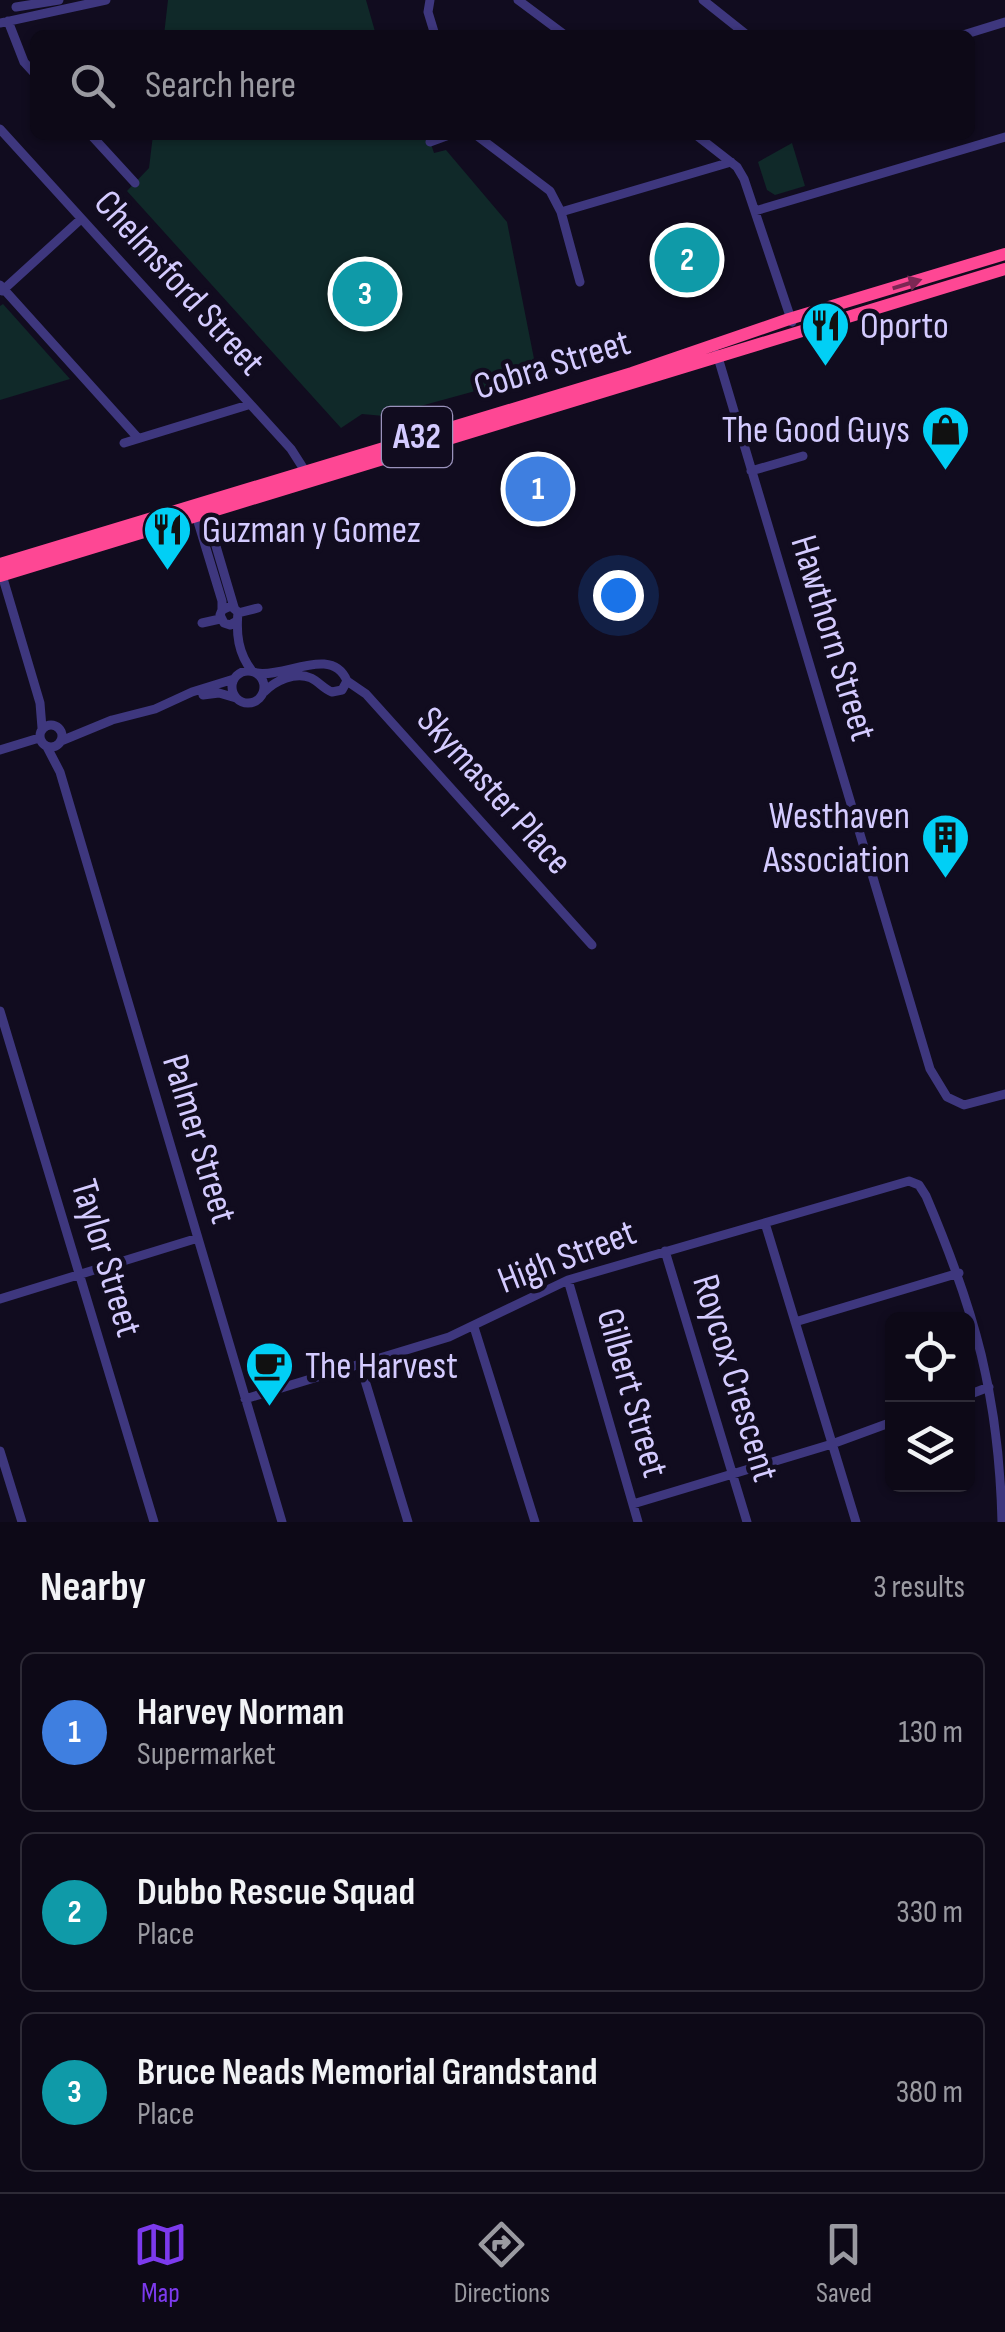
<!DOCTYPE html>
<html lang="en">
<head>
<meta charset="utf-8">
<style>
	:root { --surface:#0d0917; --page:#1b1724; --text:#f1f3f6; --muted:#9a9aa1; --line:#2d2a36; --accent:#7c3aed }
	body { margin:0; font-family:"Sofia Sans Condensed",sans-serif; background:var(--page); color:var(--text) }
	.controls { position:absolute; right:30px; bottom:30px; display:grid; overflow:hidden; border-radius:15px; box-shadow:0 2px 8px #0004 }
	.controls button { width:90px; height:90px; display:grid; place-items:center; padding:0; border:0; border-bottom:2px solid var(--line); background:var(--surface); color:var(--text); font:50px sans-serif }
	.you { position:absolute; left:618px; top:595px; width:35px; height:35px; margin:-25px; border:8px solid #fff; border-radius:50%; background:#1a73e8; box-shadow:0 0 0 15px #1a73e833 }
	.badge { display:grid; place-items:center; width:65px; height:65px; border-radius:50%; background:var(--accent); color:#fff; font-size:32px; font-weight:700 }
	.pin { position:absolute; translate:-50% -50%; border:5px solid #fff; box-shadow:0 2px 10px #0006 }
	.list { margin:0; padding:0; list-style:none }
	h2 { display:flex; justify-content:space-between; align-items:center; height:130px; margin:0; padding:0 40px; font-size:42px }
	h2 small { font-size:32px; font-weight:400; color:var(--muted) }
	.list li { display:grid; grid-template-columns:65px 1fr auto; gap:30px; align-items:center; box-sizing:border-box; height:160px; margin:0 20px 20px; padding:0 20px; border:2px solid var(--line); border-radius:15px }
	.list b { display:block; font-size:38px; white-space:nowrap }
	.list p { margin:0; font-size:32px; white-space:nowrap; color:var(--muted) }
	.list em { font-size:32px; font-style:normal; color:var(--muted) }
	.icon { flex:none; width:55px; height:55px; fill:none; stroke:currentColor; stroke-width:2; stroke-linecap:round; stroke-linejoin:round }
	.map { position:relative; flex:none; width:1005px; height:1522px; overflow:hidden }
	.search { position:absolute; background:var(--surface); box-shadow:0 2px 8px #0004; left:30px; right:30px; top:30px; height:110px; display:flex; align-items:center; gap:25px; box-sizing:border-box; padding:0 35px; border-radius:15px; color:var(--muted); font-size:38px }
	.sheet { height:670px; background:var(--surface) }
	nav { display:flex; justify-content:space-around; align-items:center; box-sizing:border-box; height:140px; border-top:2px solid var(--line); background:var(--surface); font-size:28px; color:var(--muted) }
	nav a { display:grid; justify-items:center; gap:5px }
	nav .on { color:var(--accent) }
	.map>svg:first-child { display:block }
	.green { fill:#102929 }
	.lines { fill:none; stroke-linecap:round; stroke-linejoin:round }
	.minor { stroke:#3e377e; stroke-width:9 }
	.highway { stroke:#fe4794; stroke-width:12 }
	.oneway { fill:#7c2754 }
	.labels { text-anchor:middle; dominant-baseline:central; stroke-width:9; stroke-linejoin:round; paint-order:stroke }
	.shield { fill:#110c1f; stroke:#9a92bc; stroke-width:2.5 }
	.shield-label { font-size:35px; font-weight:bold; fill:#d4cbff }
	.street-label { font-size:38px; fill:#d4cbff; stroke:#110c1f }
	.poi-label { font-size:38px; fill:#d4cbff; stroke:#110c1f; text-anchor:start }
</style>
</head>
<body>
<div class="map">
<svg width="1005" height="1522" viewBox="0 0 1005 1522">
	<rect width="100%" height="100%" fill="#110c1f"/>
	<path class="green" d="M 168,0 L 366,0 L 376,35 L 164,35 Z
		M 153,135 L 428,135 L 434,153 L 446,150 L 507,222 L 537,374 L 384,416 L 362,414 L 341,428 L 127,191 L 149,168 Z
		M 792,143 L 805,186 L 775,195 L 767,190 L 758,162 Z
		M 3,304 L 70,379 L 0,400 L 0,306 Z"/>
	<g class="lines">
		<path class="minor" d="M 430,0 L 428,12 L 435,35
			M 518,0 L 565,35
			M 703,0 L 747,35
			M 16,7 L 59,0
			M 8,21 L 24,62 L 35,74
			M 0,23 L 106,0
			M 963,35 L 1005,22
			M 0,129 L 291,449 L 307,474
			M 91,135 L 135,183
			M 476,135 L 550,191 L 561,212 L 731,162
			M 696,135 L 737,167 L 744,179 L 792,322
			M 430,142 L 449,135
			M 755,211 L 1005,137
			M 561,212 L 580,282
			M 0,285 L 138,438
			M 2,291 L 81,219
			M 717,354 L 930,1069 L 947,1097 L 964,1105 L 1005,1094
			M 124,443 L 248,405
			M 751,471 L 803,456
			M 205,509 L 234,607
			M 195,512 L 222,601 L 222,610
			M 2,575 L 40,703 L 42,728
			M 238,613 L 258,608
			M 237,621 L 230,625 L 224,623 L 220,615 L 222,610 L 231,606 L 238,612 C 236,634 238,653 252,671
			M 202,623 L 220,619
			M232 687a16 16 0 1 1 32 0a16 16 0 1 1-32 0Z
			M 257,673 C 285,678 332,645 347,681 L 342,690 L 332,692 C 324,689 319,682 311,678 C 295,671 275,681 264,692
			M 347,681 L 366,694 L 592,945
			M 203,695 L 219,693 L 236,698
			M40 736a11 11 0 1 1 22 0a11 11 0 1 1-22 0Z
			M 61,741 L 112,720 L 155,709 L 192,692 L 234,679
			M 47,747 L 60,772 L 282,1522
			M 0,750 L 39,738
			M 0,1011 L 154,1522
			M 765,1223 L 856,1522
			M 665,1251 L 747,1522
			M 568,1280 L 638,1522
			M 0,1299 L 198,1238
			M 795,1322 L 959,1273
			M 474,1327 L 535,1522
			M 360,1364 L 408,1522
			M 968,1395 L 989,1387
			M 245,1399 L 449,1337 L 568,1280 L 909,1181 L 919,1185 L 926,1196 C 975,1311 999,1396 1002,1522
			M 0,1451 L 22,1522
			M 633,1504 L 832,1444 L 892,1422"/>
		<path class="highway" d="M 0,564 L 632,373 L 789,319 L 1005,254
			M 0,576 L 1005,269"/>
	</g>
	<defs><path id="oneway-solid" d="M-6-.8H1V-3.2L6.5 0L1 3.2V.8H-6Z" transform="scale(2.5)"/></defs>
	<use class="oneway" href="#oneway-solid" transform="translate(907 284) rotate(-17)"/>
	<defs>
		<symbol id="restaurant-pin" viewBox="-11 -11 22 30"><path d="M0 17L-7.5 6A9.5 9.5 0 1 1 7.5 6Z" fill="#01cff5" stroke="#110c1f"/><path d="M-5-6h1v4h1v-4h1v4h1v-4h1v5L-1.5 .5V6h-2V.5L-5-1ZM5-6V6H3V1.5H1.5Q1.5-4 5-6Z" fill="#111"/></symbol>
		<symbol id="shop-pin" viewBox="-11 -11 22 30"><path d="M0 17L-7.5 6A9.5 9.5 0 1 1 7.5 6Z" fill="#01cff5" stroke="#110c1f"/><path d="M-5-2.5h2.3a2.7 3.5 0 0 1 5.4 0H5L5.5 6h-11ZM-1.5-2.5h3a1.5 2.3 0 0 0-3 0Z" fill="#111"/></symbol>
		<symbol id="building-pin" viewBox="-11 -11 22 30"><path d="M0 17L-7.5 6A9.5 9.5 0 1 1 7.5 6Z" fill="#01cff5" stroke="#110c1f"/><path d="M-4-6H4V6H1V3H-1V6H-4ZM-2.5-4.3h1.7v1.8h-1.7ZM.8-4.3h1.7v1.8H.8ZM-2.5-1h1.7V.8h-1.7ZM.8-1h1.7V.8H.8Z" fill="#111"/></symbol>
		<symbol id="cafe-pin" viewBox="-11 -11 22 30"><path d="M0 17L-7.5 6A9.5 9.5 0 1 1 7.5 6Z" fill="#01cff5" stroke="#110c1f"/><path d="M-5.5-4.5H6V0H3Q3 3.5 0 3.5H-2.5Q-5.5 3.5-5.5 0ZM3-3.2v2h1.7v-2ZM-6 4.5H4V6H-6Z" fill="#111"/></symbol>
	</defs>
	<g fill-rule="evenodd">
		<use href="#restaurant-pin" x="798" y="298" width="55" height="75"/>
		<use href="#shop-pin" x="918" y="402" width="55" height="75"/>
		<use href="#restaurant-pin" x="140" y="502" width="55" height="75"/>
		<use href="#building-pin" x="918" y="810" width="55" height="75"/>
		<use href="#cafe-pin" x="242" y="1338" width="55" height="75"/>
	</g>
	<g class="labels">
		<rect class="shield" x="382" y="407" width="70" height="60" rx="8"/>
		<g class="shield-label">
			<text x="417" y="437">A32</text>
		</g>
		<g class="street-label">
			<text transform="translate(179 283) rotate(48)">Chelmsford Street</text>
			<text transform="translate(552 365) rotate(-17)">Cobra Street</text>
			<text transform="translate(833 638) rotate(73)">Hawthorn Street</text>
			<text transform="translate(494 791) rotate(48)">Skymaster Place</text>
			<text transform="translate(199 1139) rotate(73)">Palmer Street</text>
			<text transform="translate(567 1257) rotate(-21)">High Street</text>
			<text transform="translate(106 1258) rotate(73)">Taylor Street</text>
			<text transform="translate(735 1378) rotate(73)">Roycox Crescent</text>
			<text transform="translate(632 1393) rotate(74)">Gilbert Street</text>
		</g>
		<g class="poi-label">
			<text x="860" y="326">Oporto</text>
			<text x="910" y="430" text-anchor="end">The Good Guys</text>
			<text x="202" y="530">Guzman y Gomez</text>
			<text x="910" y="816" text-anchor="end">Westhaven<tspan x="910" dy="44">Association</tspan></text>
			<text x="305" y="1366">The Harvest</text>
		</g>
	</g>
</svg>
<div class="controls">
<button><svg class="icon" aria-label="locate" viewBox="0 0 24 24"><circle cx="12" cy="12" r="6"/><path d="M12 2v4M12 18v4M2 12h4M18 12h4"/></svg></button>
<button><svg class="icon" aria-label="layers" viewBox="0 0 24 24"><path d="M12 4l9 5-9 5-9-5zM3 14l9 5 9-5"/></svg></button>
</div>
<div class="you"></div>
<div class="pin badge" style="left:538px;top:489px;background:#3f7fe0">1</div>
<div class="pin badge" style="left:687px;top:260px;background:#0f9aa8">2</div>
<div class="pin badge" style="left:365px;top:294px;background:#0f9aa8">3</div>
<div class="search"><svg class="icon" aria-label="search" viewBox="0 0 24 24"><circle cx="10" cy="10" r="6"/><path d="M15 15l6 6"/></svg>Search here</div>
</div>
<section class="sheet">
<h2>Nearby<small>3 results</small></h2>
<ul class="list">
<li><span class="badge" style="background:#3f7fe0">1</span><div><b>Harvey Norman</b><p>Supermarket</p></div><em>130 m</em></li>
<li><span class="badge" style="background:#0f9aa8">2</span><div><b>Dubbo Rescue Squad</b><p>Place</p></div><em>330 m</em></li>
<li><span class="badge" style="background:#0f9aa8">3</span><div><b>Bruce Neads Memorial Grandstand</b><p>Place</p></div><em>380 m</em></li>
</ul>
</section>
<nav>
<a class="on"><svg class="icon" aria-label="map" viewBox="0 0 24 24"><path d="M3 6l6-2 6 2 6-2v14l-6 2-6-2-6 2zM9 4v14M15 6v14"/></svg>Map</a>
<a><svg class="icon" aria-label="directions" viewBox="0 0 24 24"><path d="M12 3l9 9-9 9-9-9zM9 14v-3h6M13 9l2 2-2 2"/></svg>Directions</a>
<a><svg class="icon" aria-label="saved" viewBox="0 0 24 24"><path d="M7 4h10v16l-5-4-5 4z"/></svg>Saved</a>
</nav>
</body>
</html>
